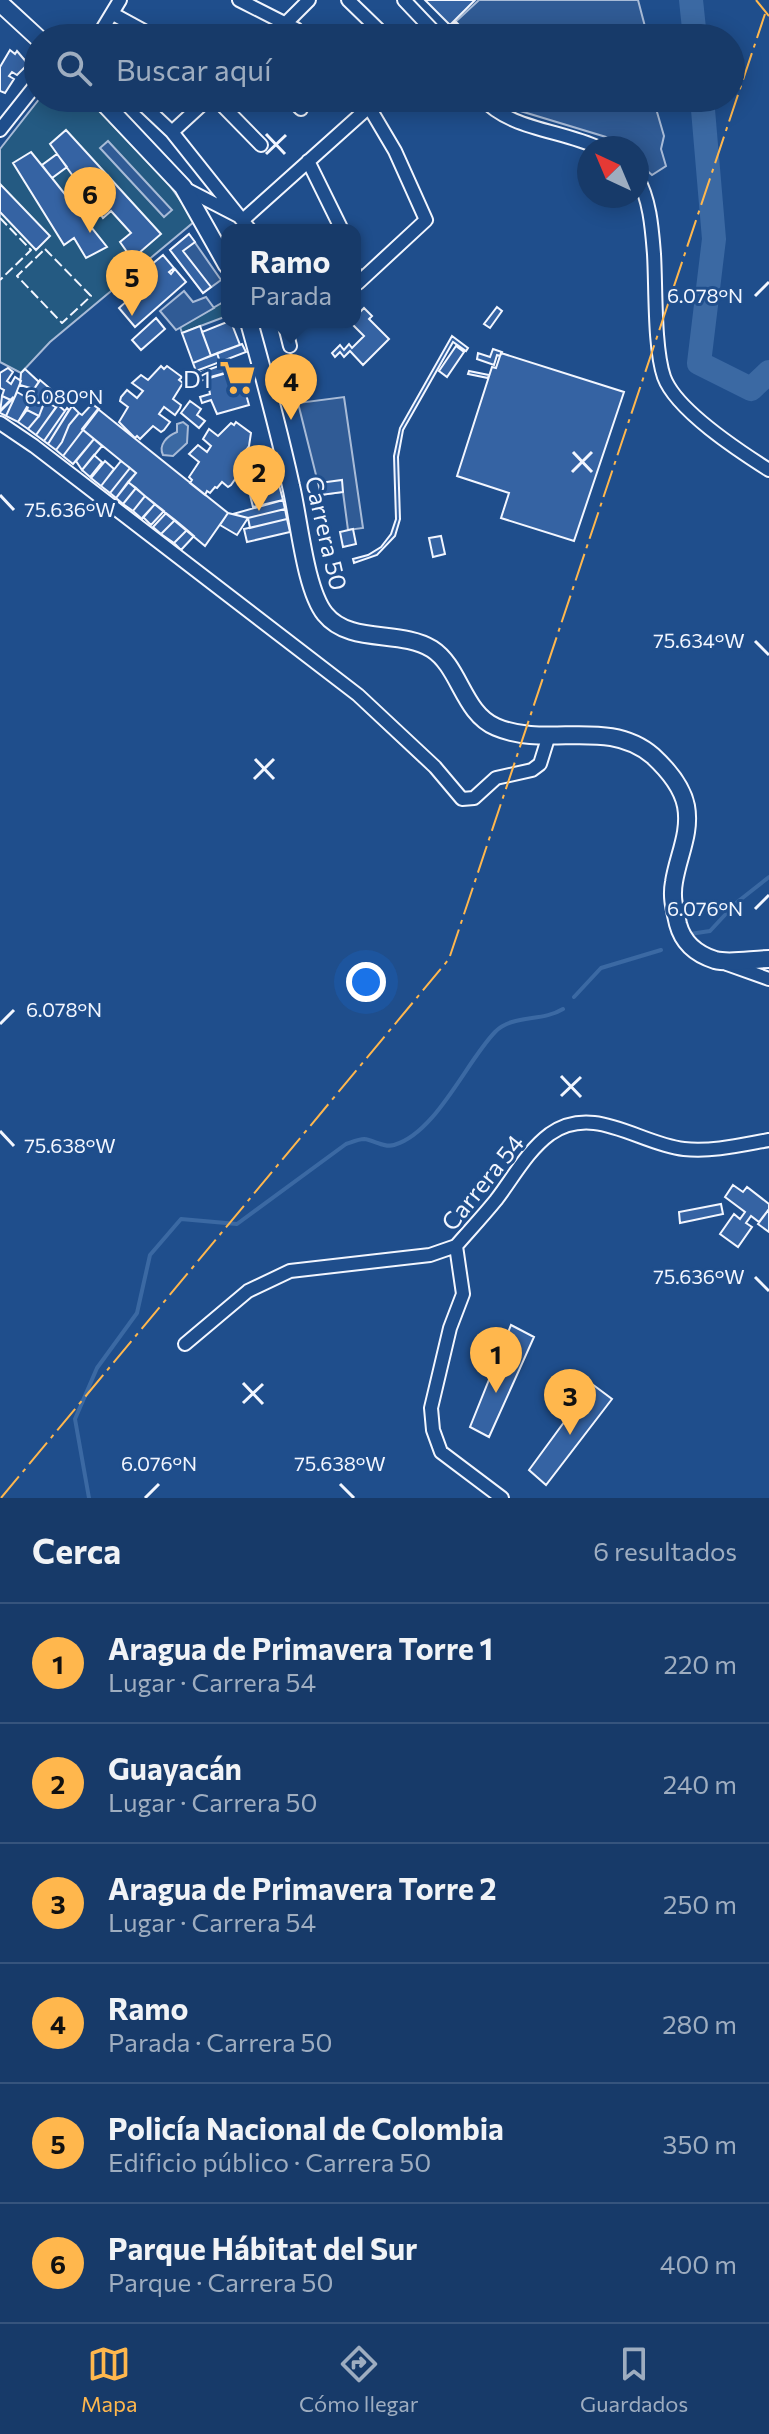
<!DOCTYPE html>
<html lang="es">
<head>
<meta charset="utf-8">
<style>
	:root { --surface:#173a69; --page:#244571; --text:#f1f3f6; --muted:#9eadc0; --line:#36547d; --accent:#ffb74d }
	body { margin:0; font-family:Commissioner,sans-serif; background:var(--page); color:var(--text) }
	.compass { position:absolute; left:577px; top:136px; width:72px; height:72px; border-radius:50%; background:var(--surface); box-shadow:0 4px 20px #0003; rotate:316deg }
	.you { position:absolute; left:366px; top:982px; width:28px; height:28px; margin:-20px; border:6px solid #fff; border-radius:50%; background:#1a73e8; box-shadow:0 0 0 12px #1a73e833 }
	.badge { display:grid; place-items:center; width:52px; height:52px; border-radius:50%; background:var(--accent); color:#111; font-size:26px; font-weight:700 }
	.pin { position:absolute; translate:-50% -66px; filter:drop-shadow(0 2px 4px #0008) }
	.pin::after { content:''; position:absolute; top:42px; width:28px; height:24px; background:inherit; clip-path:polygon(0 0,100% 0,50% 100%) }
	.popup { position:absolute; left:221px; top:224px; width:140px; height:104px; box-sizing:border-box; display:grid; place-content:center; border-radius:16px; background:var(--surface); filter:drop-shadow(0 2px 6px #0005); font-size:26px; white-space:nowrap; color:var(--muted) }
	.popup b { font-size:30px; color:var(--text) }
	.popup::after { content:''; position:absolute; left:50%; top:100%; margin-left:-16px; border:16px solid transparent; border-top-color:var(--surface) }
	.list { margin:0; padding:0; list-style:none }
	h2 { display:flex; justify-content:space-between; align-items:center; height:104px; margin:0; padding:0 32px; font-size:34px }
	h2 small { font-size:26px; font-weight:400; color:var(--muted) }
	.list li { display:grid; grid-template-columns:52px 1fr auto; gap:24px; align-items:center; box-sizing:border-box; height:120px; padding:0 32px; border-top:2px solid var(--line) }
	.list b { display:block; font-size:30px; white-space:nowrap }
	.list p { margin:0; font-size:26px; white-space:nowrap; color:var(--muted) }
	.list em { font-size:26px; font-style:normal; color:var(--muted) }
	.icon { flex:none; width:44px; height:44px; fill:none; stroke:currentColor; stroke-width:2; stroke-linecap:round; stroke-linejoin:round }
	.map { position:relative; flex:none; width:769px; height:1498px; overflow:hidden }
	.search { position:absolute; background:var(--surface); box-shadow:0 4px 20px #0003; left:24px; right:24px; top:24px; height:88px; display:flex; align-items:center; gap:20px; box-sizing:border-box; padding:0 28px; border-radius:44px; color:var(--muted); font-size:30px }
	.sheet { height:824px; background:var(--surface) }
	nav { display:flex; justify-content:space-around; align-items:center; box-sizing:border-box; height:112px; border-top:2px solid var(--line); background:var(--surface); font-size:22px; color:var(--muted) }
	nav a { display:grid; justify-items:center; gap:4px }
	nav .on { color:var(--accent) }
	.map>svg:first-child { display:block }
	.green { fill:#245a82; stroke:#a8bbd7; stroke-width:2 }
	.parking { fill:#305b95; stroke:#a8bbd7; stroke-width:2 }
	.water { fill:#3b69a3; stroke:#a8bbd7; stroke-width:2 }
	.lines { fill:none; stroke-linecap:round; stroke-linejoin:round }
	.stream { stroke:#3b69a3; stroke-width:4 }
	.river { stroke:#3b69a3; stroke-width:24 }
	.building { fill:#3563a3; stroke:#f2f6ff; stroke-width:2 }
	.street-casing { stroke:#f2f6ff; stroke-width:16 }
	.secondary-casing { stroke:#f2f6ff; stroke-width:20 }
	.street { stroke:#1f4e8c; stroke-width:12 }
	.secondary { stroke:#1f4e8c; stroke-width:16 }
	.fence { stroke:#f2f6ff; stroke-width:2; stroke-dasharray:10 4; stroke-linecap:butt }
	.power { stroke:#ffb74d; stroke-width:2; stroke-dasharray:28 6 4 6; stroke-linecap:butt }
	.ticks { fill:none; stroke:#f2f6ff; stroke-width:3 }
	.labels { text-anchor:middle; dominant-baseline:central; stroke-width:6; stroke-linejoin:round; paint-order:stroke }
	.poi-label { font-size:24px; fill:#f2f6ff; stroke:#1f4e8c; text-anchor:end }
	.street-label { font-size:24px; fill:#f2f6ff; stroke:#1f4e8c }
	.ticks-label { font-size:20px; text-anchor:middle; fill:#f2f6ff; stroke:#1f4e8c; stroke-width:6; stroke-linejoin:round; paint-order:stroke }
</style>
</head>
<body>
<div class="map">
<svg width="769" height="1498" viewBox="0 0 769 1498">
	<rect width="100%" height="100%" fill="#1f4e8c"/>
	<path class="green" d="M 40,98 L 87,98 L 168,183 L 195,221 L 50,342 L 21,373 L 0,362 L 0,149 Z
		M 227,300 L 227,316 L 182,333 L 180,327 Z"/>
	<path class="parking" d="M 479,0 L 638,0 L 648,38 L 453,38 L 451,26 Z
		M 499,98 L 658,98 L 657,112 L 664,136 L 661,149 L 666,166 L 652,175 L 637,162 L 637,148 L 620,148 L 606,137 L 517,110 Z
		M 108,141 L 172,210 L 164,217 L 100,148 Z
		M 189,234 L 221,280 L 203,293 L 170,250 Z
		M 184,291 L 193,302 L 206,297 L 214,308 L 176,330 L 160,311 Z
		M 344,397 L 363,528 L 348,530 L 343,492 L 321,495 L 298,403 Z"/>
	<path class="water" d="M 183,422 L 188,426 L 187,443 L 173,456 L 163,455 C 158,445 167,436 177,432 L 177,424 Z"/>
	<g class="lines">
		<path class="stream" d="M 690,934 L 710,931 L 736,903 L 769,877
			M 574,997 L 601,968 L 661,950
			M 89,1498 L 75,1419 L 97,1368 L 137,1313 L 150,1255 L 181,1219 L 237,1224 L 346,1144 C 352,1142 359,1139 364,1139 C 374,1140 384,1148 394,1145 C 436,1133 466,1062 495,1032 C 513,1014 542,1022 563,1009"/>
		<path class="river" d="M 691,0 L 695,38
			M 702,98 L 714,239 L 699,363 L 751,389 L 769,372"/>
	</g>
	<path class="building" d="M 425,0 L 475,0 L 450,25 Z
		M 456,22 L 462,28 L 458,32 L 452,32 L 451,26 Z
		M 10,50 L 15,54 L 17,51 L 28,64 L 17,75 L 12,72 L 9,76 L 14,79 L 5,93 L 0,91 L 0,67 Z
		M 66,130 L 161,234 L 132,259 L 120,242 L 131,233 L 111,211 L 103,218 L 50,144 Z
		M 31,152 L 52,178 L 107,247 L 86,258 L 74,238 L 64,245 L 13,163 Z
		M 57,154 L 67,167 L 52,178 L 42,165 Z
		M 0,184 L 50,236 L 36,250 L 0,212 Z
		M 189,234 L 195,242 L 183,251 L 211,287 L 203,293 L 170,250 Z
		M 163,255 L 174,268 L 169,272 L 171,274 L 175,269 L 186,282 L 135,327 L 119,308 L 128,300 L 121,292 L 127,286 L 135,295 L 141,290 L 133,280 Z
		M 497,307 L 502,311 L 490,328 L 484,324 Z
		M 364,308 L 372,316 L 369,319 L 389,339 L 363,365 L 350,351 L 344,357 L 340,352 L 335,357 L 332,353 L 340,345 L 344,350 L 349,344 L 352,348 L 364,336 L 350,322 L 355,322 L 355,317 Z
		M 156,318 L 165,329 L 141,350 L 132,340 Z
		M 227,322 L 231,322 L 240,345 L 211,356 L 202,332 Z
		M 200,326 L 211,356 L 193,363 L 182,333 Z
		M 452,336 L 468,348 L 466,351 L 453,342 L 403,430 L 398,457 L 400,519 L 395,536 L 377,555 L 354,563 L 353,559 L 368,555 L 381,547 L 391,534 L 396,519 L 394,456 L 400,428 Z
		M 242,344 L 246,352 L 220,362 L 217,353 Z
		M 456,346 L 464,352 L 447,377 L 439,371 Z
		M 493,349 L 502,352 L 500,356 L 497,355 L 494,365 L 477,359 L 478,353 L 490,357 Z
		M 217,353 L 220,362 L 196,371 L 193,363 Z
		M 501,353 L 624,392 L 574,541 L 501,518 L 509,493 L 457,476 L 492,367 L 496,368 Z
		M 227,363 L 230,372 L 196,382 L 199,373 Z
		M 161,366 L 164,369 L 167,366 L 182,377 L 179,380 L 183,383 L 173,399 L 181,405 L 180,408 L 175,415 L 164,407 L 159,414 L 170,422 L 164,430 L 161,432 L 153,426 L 140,439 L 137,436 L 135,438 L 119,422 L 128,407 L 120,401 L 121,397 L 127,390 L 137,398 L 143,391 L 132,383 L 141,375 L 148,380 Z
		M 8,368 L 13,372 L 7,381 L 11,384 L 15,377 L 21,381 L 13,401 L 2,396 L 4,390 L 0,388 L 0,373 Z
		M 25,369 L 39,382 L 34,389 L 20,385 L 21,373 Z
		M 239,369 L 249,405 L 217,414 L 211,400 L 202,403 L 200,397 L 210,394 L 207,378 Z
		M 469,371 L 489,375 L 488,378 L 468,374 Z
		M 40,380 L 53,391 L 45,400 L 39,416 L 27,410 L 34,389 Z
		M 17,392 L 31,400 L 18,422 L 6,416 Z
		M 2,396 L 13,401 L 6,416 L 0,413 Z
		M 45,401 L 56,407 L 36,435 L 28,429 L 39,416 Z
		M 190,401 L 201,409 L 197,415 L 205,421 L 199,428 L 181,413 Z
		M 92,404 L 99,409 L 63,456 L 56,450 L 62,442 L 69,425 L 79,413 L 82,415 Z
		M 58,405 L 65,411 L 44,441 L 36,435 Z
		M 72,406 L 79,413 L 69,425 L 62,442 L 56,450 L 48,444 Z
		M 67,408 L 69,410 L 48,444 L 44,441 Z
		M 98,409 L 228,513 L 205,546 L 128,482 L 136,473 L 82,429 Z
		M 27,410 L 39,416 L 28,429 L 18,422 Z
		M 236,422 L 251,433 L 249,446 L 244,453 L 250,458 L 231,485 L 228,487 L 222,482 L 217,488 L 215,487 L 210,493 L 207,491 L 205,495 L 190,483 L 192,480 L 189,477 L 199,462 L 189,454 L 198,445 L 207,452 L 211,446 L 203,439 L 209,429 L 218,436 L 231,423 L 234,425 Z
		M 83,430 L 94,439 L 73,464 L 63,456 Z
		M 94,439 L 102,446 L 82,470 L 76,461 Z
		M 94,455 L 102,462 L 90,477 L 82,470 Z
		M 266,459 L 272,482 L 246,488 Z
		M 105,461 L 114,469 L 101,486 L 91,478 Z
		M 121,461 L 130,468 L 110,493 L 101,486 Z
		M 130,468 L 136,473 L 116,498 L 110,493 Z
		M 342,480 L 343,492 L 321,495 L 319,483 Z
		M 278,481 L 283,500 L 253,507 L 248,487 Z
		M 128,482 L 136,488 L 123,504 L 116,498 Z
		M 136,488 L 145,496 L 133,511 L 123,504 Z
		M 145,496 L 155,504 L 142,519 L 133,511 Z
		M 283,500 L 285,509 L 248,518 L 233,514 Z
		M 155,504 L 164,511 L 151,525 L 143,517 Z
		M 285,509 L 287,519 L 250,528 L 248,518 Z
		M 166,513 L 175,520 L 161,534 L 153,527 Z
		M 228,513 L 248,518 L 237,535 L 220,525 Z
		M 287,519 L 290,532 L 247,542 L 244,529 Z
		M 175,520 L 187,530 L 174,543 L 161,534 Z
		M 353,529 L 356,544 L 343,547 L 340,532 Z
		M 187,530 L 194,536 L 181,550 L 174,543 Z
		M 441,536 L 445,554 L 433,557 L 429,538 Z
		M 733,1185 L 743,1192 L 747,1187 L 769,1204 L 769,1209 L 759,1222 L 751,1216 L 746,1223 L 752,1227 L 738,1247 L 720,1234 L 734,1214 L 740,1219 L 745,1212 L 725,1197 Z
		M 721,1204 L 723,1214 L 680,1223 L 679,1212 Z
		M 769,1209 L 769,1232 L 758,1224 Z
		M 511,1325 L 534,1337 L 489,1437 L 470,1427 Z
		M 592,1384 L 612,1399 L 546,1485 L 529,1470 Z"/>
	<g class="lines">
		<defs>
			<path id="street" d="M 239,0 L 296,29 L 305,38
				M 348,0 L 380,31
				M 404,0 L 440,38
				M 113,14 L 157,38
				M 97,38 L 120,0
				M 271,38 L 309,0
				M 136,98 L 172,132 L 250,230
				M 215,98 L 261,145
				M 290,98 L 301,109
				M 482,98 C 510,130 562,130 599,148
				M 0,130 L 38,82
				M 172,132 L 209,98
				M 308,161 L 342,230
				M 637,177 C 650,199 652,229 654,254 C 656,287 654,348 664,377 C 676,410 739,451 769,470
				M 184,188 L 244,219 L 379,98
				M 355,273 L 358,283 L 426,220 L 395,151 L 369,107
				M 284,322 L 290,346
				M 0,423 L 34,446 L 358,695 L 435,767 L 462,799 L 474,798 L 496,778 L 532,770 L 540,764 L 549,735
				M 727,964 L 769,979
				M 185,1344 L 248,1291 L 290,1271 L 430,1255 L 456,1246
				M 502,1498 L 441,1452 L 433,1430 L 431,1408 L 450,1328 L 463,1294 L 456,1246 C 469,1231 483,1216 496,1200 C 513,1178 527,1151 550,1134 C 594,1103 639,1144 684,1149 C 712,1152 741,1145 769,1140"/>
			<path id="secondary" d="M 0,3 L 38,38
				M 99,98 L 183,187 L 227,265
				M 249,322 C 264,376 279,431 291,486 C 299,519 305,589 325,614 C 350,645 400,629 432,649 C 460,667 463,713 496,727 C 547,749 608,717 653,756 C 667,769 682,786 686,806 C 691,833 678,856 674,882 C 671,898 675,910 678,924 C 683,943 696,954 715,960 C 730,964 753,959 769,959"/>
		</defs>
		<use href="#street" class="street-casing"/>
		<use href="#secondary" class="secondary-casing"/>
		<use href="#street" class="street"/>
		<use href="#secondary" class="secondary"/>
		<path class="fence" d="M 0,218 L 31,250 L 0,280
			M 45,249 L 91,296 L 62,323 L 17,276 Z"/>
		<path class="power" d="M 756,0 L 769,16
			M 1,1498 L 449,959 L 765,14"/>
	</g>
	<path class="ticks" d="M 266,134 L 285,154M 266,154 L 286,135M 755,296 L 769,282M 0,411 L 14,397M 573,452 L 592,472M 572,472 L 592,452M 0,495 L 14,510M 755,641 L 769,655M 255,759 L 274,779M 254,779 L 274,759M 755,909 L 769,895M 0,1024 L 14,1010M 561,1076 L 581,1097M 561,1096 L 581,1077M 0,1131 L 14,1146M 755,1277 L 769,1291M 243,1383 L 263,1404M 243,1403 L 263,1384M 340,1484 L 354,1498M 145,1498 L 159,1484"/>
	<defs>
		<symbol id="supermarket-bare" viewBox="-9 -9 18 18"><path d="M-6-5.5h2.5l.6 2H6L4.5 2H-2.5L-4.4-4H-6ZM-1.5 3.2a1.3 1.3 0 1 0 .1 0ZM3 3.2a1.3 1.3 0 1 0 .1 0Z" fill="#ffb74d" stroke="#1f4e8c" stroke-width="2.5" paint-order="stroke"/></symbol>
	</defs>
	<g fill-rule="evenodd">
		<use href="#supermarket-bare" x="212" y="352" width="51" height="51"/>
	</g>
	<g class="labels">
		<g class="poi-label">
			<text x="211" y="378">D1</text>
		</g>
		<g class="street-label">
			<text transform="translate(327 533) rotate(77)">Carrera 50</text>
			<text transform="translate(482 1182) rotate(-51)">Carrera 54</text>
		</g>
	</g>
	<g class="ticks-label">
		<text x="705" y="303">6.078°N</text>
		<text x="64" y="404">6.080°N</text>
		<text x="70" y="517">75.636°W</text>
		<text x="699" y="648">75.634°W</text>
		<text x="705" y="916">6.076°N</text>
		<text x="64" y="1017">6.078°N</text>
		<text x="70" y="1153">75.638°W</text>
		<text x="699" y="1284">75.636°W</text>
		<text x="340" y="1471">75.638°W</text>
		<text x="159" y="1471">6.076°N</text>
	</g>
</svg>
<svg class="compass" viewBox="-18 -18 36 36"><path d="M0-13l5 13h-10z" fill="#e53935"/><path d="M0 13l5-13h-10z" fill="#9eadc0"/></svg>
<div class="you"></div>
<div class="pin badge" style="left:496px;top:1393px">1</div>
<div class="pin badge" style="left:259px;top:511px">2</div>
<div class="pin badge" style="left:570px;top:1435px">3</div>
<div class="pin badge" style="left:291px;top:420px">4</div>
<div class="popup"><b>Ramo</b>Parada</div>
<div class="pin badge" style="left:132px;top:316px">5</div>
<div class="pin badge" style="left:90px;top:233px">6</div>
<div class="search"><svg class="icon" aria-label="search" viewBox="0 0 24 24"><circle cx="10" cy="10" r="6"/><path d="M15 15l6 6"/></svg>Buscar aquí</div>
</div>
<section class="sheet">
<h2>Cerca<small>6 resultados</small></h2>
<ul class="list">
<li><span class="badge">1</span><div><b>Aragua de Primavera Torre 1</b><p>Lugar · Carrera 54</p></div><em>220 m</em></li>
<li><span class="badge">2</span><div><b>Guayacán</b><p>Lugar · Carrera 50</p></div><em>240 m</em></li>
<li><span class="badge">3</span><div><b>Aragua de Primavera Torre 2</b><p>Lugar · Carrera 54</p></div><em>250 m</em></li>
<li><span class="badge">4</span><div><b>Ramo</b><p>Parada · Carrera 50</p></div><em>280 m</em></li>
<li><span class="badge">5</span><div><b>Policía Nacional de Colombia</b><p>Edificio público · Carrera 50</p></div><em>350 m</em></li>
<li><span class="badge">6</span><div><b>Parque Hábitat del Sur</b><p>Parque · Carrera 50</p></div><em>400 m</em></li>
</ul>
</section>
<nav>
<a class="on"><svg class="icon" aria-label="map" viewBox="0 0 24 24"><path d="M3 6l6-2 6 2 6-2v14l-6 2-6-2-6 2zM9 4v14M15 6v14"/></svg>Mapa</a>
<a><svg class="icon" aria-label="directions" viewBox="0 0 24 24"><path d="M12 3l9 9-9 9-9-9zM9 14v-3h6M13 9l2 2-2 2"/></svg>Cómo llegar</a>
<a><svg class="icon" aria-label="saved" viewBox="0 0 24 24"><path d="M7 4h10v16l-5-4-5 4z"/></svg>Guardados</a>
</nav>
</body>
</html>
